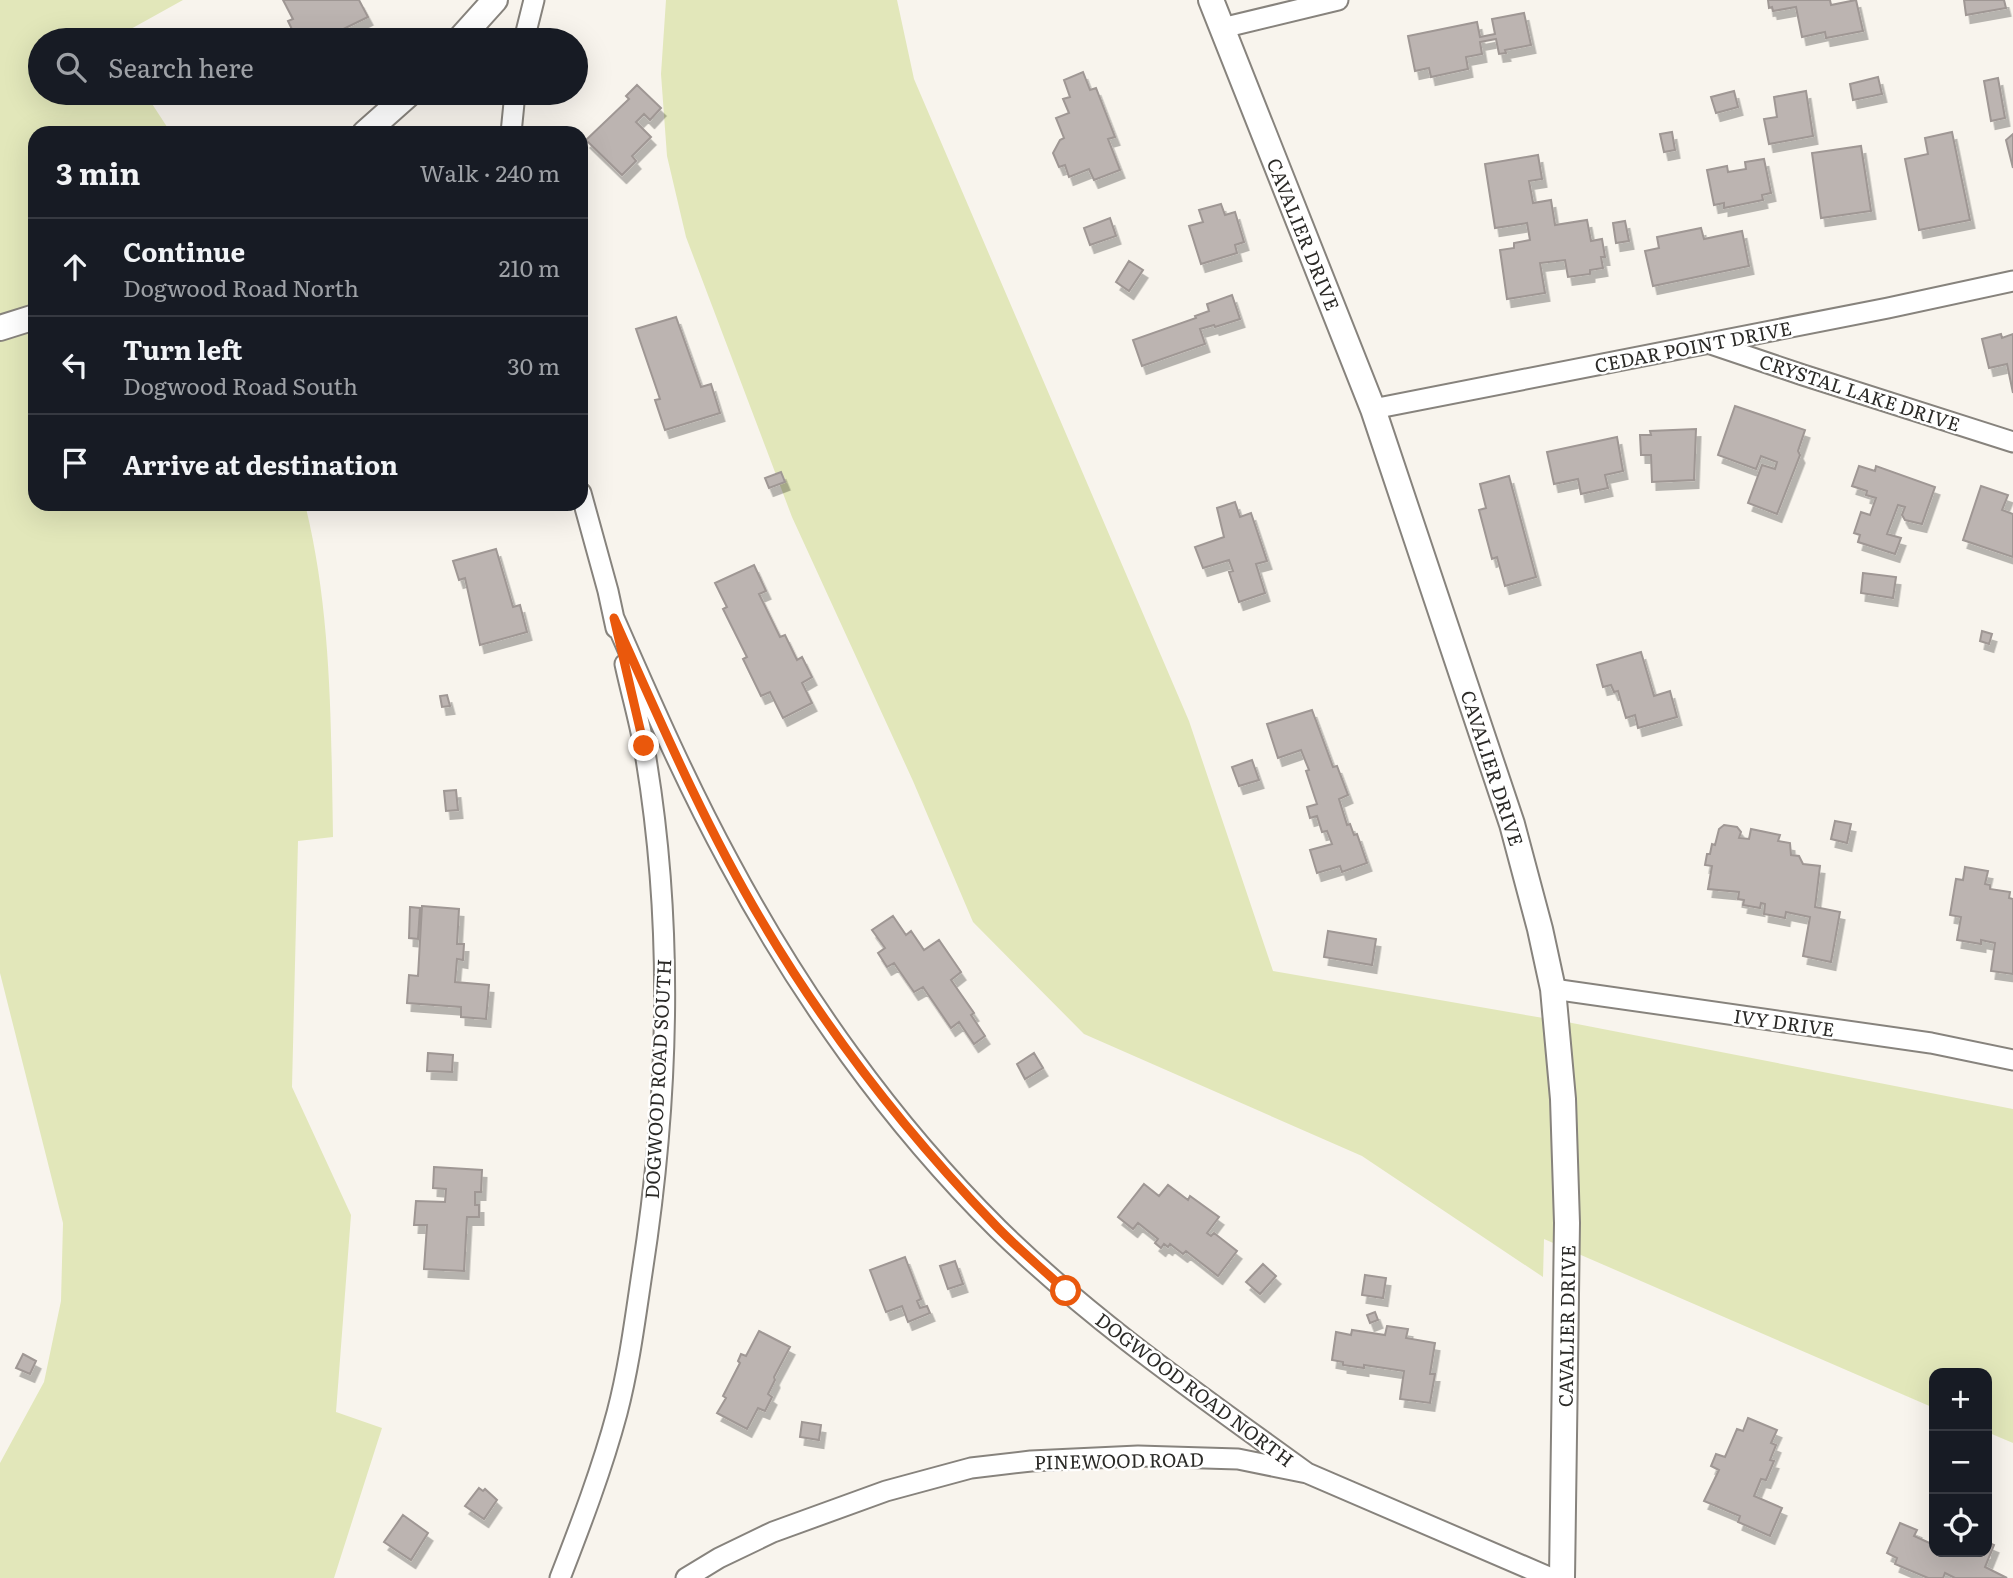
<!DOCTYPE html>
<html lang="en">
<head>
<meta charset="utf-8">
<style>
	:root { --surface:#171b24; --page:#20242c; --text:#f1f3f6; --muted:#9ea1a6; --line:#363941 }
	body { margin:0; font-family:Literata,serif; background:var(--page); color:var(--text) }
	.controls { position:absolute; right:21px; bottom:21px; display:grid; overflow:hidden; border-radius:14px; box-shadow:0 7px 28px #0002 }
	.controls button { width:63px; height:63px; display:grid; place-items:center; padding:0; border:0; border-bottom:2px solid var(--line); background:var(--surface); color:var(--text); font:35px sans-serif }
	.stop { position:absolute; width:21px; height:21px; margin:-16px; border:5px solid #ea580c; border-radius:50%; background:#fff }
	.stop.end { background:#ea580c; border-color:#fff; box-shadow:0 2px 7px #0008 }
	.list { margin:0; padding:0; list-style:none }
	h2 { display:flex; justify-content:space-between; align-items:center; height:91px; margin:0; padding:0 28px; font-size:30px }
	h2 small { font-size:23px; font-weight:400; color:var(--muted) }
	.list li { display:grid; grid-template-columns:46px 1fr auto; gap:21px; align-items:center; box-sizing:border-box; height:98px; padding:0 28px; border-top:2px solid var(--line) }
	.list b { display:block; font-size:26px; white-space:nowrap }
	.list p { margin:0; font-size:23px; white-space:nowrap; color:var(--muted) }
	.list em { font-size:23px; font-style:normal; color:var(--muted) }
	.icon { flex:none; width:38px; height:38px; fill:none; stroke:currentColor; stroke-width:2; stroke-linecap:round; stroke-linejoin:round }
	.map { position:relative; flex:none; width:2013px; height:1578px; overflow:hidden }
	.search { position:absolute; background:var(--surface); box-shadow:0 7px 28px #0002; left:28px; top:28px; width:560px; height:77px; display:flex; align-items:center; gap:18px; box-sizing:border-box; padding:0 24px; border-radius:38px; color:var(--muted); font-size:26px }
	.panel { position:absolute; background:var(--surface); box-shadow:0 7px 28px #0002; left:28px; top:126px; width:560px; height:385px; border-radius:21px }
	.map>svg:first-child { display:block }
	.green { fill:#e2e7ba }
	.building { fill:#bcb4b1; stroke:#9f9794; stroke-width:2; filter:url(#shadow) }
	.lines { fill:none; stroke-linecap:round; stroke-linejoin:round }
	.minor-casing { stroke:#87837d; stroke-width:23 }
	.tertiary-casing { stroke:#87837d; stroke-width:28 }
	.minor { stroke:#fff; stroke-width:19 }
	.tertiary { stroke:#fff; stroke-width:24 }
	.route { stroke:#ea580c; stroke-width:9 }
	.labels { text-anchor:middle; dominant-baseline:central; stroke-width:5; stroke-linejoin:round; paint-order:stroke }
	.street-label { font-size:19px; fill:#2b2a27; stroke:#fff }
</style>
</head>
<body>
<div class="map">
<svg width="2013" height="1578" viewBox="0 0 2013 1578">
	<defs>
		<filter id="shadow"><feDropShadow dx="4.5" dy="8" stdDeviation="0" flood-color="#0004"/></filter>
	</defs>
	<rect width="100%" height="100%" fill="#f8f4ed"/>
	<path class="green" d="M 0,0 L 183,0 L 111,40 L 40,40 L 40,93 L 145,93 L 171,133 L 35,133 L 35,504 L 305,504 C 332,613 331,726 333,837 L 298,841 L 292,1087 L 351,1215 L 336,1412 L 382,1428 L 334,1578 L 0,1578 L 0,1463 L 44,1382 L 61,1301 L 63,1223 L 0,973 Z
		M 666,0 L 897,0 L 914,79 L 1189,721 L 1273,971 L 1572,1023 L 2013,1109 L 2013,1443 L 1987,1432 L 1987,1373 L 1934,1373 L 1934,1408 L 1544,1239 L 1543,1277 L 1362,1156 L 1084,1034 L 973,922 L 913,781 L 792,517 L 686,237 L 667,156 L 661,74 Z"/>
	<path class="building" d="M 283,0 L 359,0 L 368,17 L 321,40 L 297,40 L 288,21 L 293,19 Z
		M 1768,0 L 1830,0 L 1831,5 L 1856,0 L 1863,31 L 1826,38 L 1825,32 L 1802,37 L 1796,7 L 1773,11 L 1772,7 L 1769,8 Z
		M 1964,0 L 2004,0 L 2006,8 L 1966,15 Z
		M 1524,13 L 1531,45 L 1505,50 L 1506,53 L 1499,54 L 1496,39 L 1480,42 L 1482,54 L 1466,57 L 1468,69 L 1431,77 L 1429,68 L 1415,71 L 1408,36 L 1477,22 L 1480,37 L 1495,34 L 1492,19 Z
		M 1083,72 L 1090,90 L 1096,88 L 1115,137 L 1108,139 L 1120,170 L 1094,180 L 1089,169 L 1069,177 L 1065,165 L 1059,167 L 1053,153 L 1060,140 L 1064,138 L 1056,118 L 1069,113 L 1063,99 L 1070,97 L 1064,80 Z
		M 1878,77 L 1882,94 L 1853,100 L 1850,84 Z
		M 1998,78 L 2005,118 L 1991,121 L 1984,81 Z
		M 637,85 L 661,108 L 650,120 L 644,114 L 636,122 L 651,137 L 632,156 L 636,161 L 622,175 L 586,140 L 629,99 L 626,96 Z
		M 1734,91 L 1738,107 L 1716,113 L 1711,97 Z
		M 1806,91 L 1813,136 L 1769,144 L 1764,119 L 1777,117 L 1774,97 Z
		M 1672,132 L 1675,150 L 1664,152 L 1660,134 Z
		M 1952,132 L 1970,220 L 1919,230 L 1905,159 L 1928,154 L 1925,138 Z
		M 2013,134 L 2013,168 L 2006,140 Z
		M 1861,146 L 1871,211 L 1821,218 L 1812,153 Z
		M 1538,155 L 1542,179 L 1529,181 L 1533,203 L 1551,200 L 1555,225 L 1587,220 L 1591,241 L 1602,239 L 1605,257 L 1601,257 L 1603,268 L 1590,270 L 1590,274 L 1568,277 L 1565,260 L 1540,263 L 1545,293 L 1507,299 L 1500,250 L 1514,248 L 1514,243 L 1530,240 L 1527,223 L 1495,228 L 1485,164 Z
		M 1764,159 L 1771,193 L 1762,195 L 1763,200 L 1724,208 L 1724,203 L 1714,205 L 1707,170 L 1727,166 L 1728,172 L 1746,169 L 1745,162 Z
		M 1221,204 L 1225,215 L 1235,212 L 1244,242 L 1235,245 L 1237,253 L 1201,264 L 1189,226 L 1203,222 L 1199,210 Z
		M 1110,218 L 1116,236 L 1090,245 L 1084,228 Z
		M 1625,221 L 1629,241 L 1616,243 L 1613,223 Z
		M 1701,228 L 1704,239 L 1742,231 L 1749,266 L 1653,286 L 1645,251 L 1659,248 L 1657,237 Z
		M 1129,261 L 1143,270 L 1129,291 L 1116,282 Z
		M 1232,295 L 1240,319 L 1215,327 L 1214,325 L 1200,329 L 1205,344 L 1142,366 L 1133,340 L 1196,318 L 1195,316 L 1209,311 L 1207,304 Z
		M 676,317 L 701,387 L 711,384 L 720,413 L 665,430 L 655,400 L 660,399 L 636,329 Z
		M 2001,334 L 2002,338 L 2013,334 L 2013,393 L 2007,364 L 1989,368 L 1982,339 Z
		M 1735,406 L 1805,430 L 1798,451 L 1800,455 L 1777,514 L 1748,503 L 1762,465 L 1775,469 L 1777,462 L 1761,456 L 1756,469 L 1718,455 Z
		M 1696,429 L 1694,480 L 1652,482 L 1651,455 L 1641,455 L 1640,435 L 1651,435 L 1650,431 Z
		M 1617,437 L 1623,471 L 1605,475 L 1608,488 L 1581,494 L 1578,479 L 1554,484 L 1547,452 Z
		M 1859,466 L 1875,471 L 1876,466 L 1935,487 L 1922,524 L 1905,520 L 1902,515 L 1905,507 L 1898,505 L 1887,534 L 1901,538 L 1895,554 L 1858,542 L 1860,535 L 1854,533 L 1861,512 L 1870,515 L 1876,498 L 1866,495 L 1867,491 L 1852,486 Z
		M 781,472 L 785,482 L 769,488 L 765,478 Z
		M 1509,476 L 1536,577 L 1505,586 L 1497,557 L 1492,559 L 1479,510 L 1486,508 L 1480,484 Z
		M 1981,486 L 2008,495 L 2002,510 L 2013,514 L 2013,557 L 1963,540 Z
		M 1235,502 L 1240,517 L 1251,513 L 1267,561 L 1256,564 L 1265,593 L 1239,602 L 1229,572 L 1233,571 L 1229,560 L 1203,568 L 1195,547 L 1224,537 L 1217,508 Z
		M 496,549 L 513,607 L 520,605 L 527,632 L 480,645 L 465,578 L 459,580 L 453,561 Z
		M 754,565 L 766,591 L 759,594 L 780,637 L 785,635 L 797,660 L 802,657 L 812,677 L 802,683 L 812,703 L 783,718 L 770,692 L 761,696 L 743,659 L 747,657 L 723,609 L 727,607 L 715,583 Z
		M 1863,573 L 1896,577 L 1893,598 L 1861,593 Z
		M 1982,631 L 1992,634 L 1989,644 L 1980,641 Z
		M 1641,652 L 1654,696 L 1670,691 L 1677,717 L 1638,728 L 1635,715 L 1626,718 L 1618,691 L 1614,692 L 1611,685 L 1603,687 L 1597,665 Z
		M 447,695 L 450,706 L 442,707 L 440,696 Z
		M 1312,710 L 1333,767 L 1337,766 L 1348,795 L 1339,799 L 1347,825 L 1350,824 L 1354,835 L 1357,834 L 1367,863 L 1342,872 L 1340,866 L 1317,873 L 1310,850 L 1332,844 L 1327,831 L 1322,832 L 1317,816 L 1310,818 L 1307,807 L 1317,804 L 1306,771 L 1309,770 L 1301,750 L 1278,758 L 1267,724 Z
		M 1252,760 L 1259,780 L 1239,786 L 1232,767 Z
		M 456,790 L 458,810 L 446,811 L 444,791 Z
		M 1835,821 L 1851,824 L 1847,843 L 1831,839 Z
		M 1724,825 L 1737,827 L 1741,832 L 1739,838 L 1749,839 L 1751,829 L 1780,835 L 1778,841 L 1790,843 L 1791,855 L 1799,856 L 1803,864 L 1820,866 L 1815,907 L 1840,912 L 1831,962 L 1803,956 L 1810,917 L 1786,912 L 1785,918 L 1764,914 L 1765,904 L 1761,903 L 1760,908 L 1743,905 L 1744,900 L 1738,899 L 1739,892 L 1708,889 L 1712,866 L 1705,865 L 1707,854 L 1710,854 L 1712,844 L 1715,845 L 1719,829 Z
		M 1965,867 L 1988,871 L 1985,884 L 1990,885 L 1990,889 L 2010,892 L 2009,898 L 2013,899 L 2013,974 L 1991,971 L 1995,943 L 1981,940 L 1981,944 L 1957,940 L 1961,917 L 1950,915 L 1956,879 L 1963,880 Z
		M 422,906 L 459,909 L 457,944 L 464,944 L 463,960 L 457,959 L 455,982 L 489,985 L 486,1019 L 461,1017 L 461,1007 L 407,1003 L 409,975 L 418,976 Z
		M 410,907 L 420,908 L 418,939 L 409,938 Z
		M 893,916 L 906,935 L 911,931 L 924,950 L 939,940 L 961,972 L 951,980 L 974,1013 L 971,1015 L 985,1036 L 974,1044 L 959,1022 L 951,1028 L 923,987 L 914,992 L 894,963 L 887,967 L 878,953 L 885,948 L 872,930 Z
		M 1328,931 L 1376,939 L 1372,965 L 1324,957 Z
		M 428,1053 L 453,1055 L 452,1072 L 427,1071 Z
		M 1034,1053 L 1043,1068 L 1025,1079 L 1017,1064 Z
		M 434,1167 L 482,1170 L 481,1192 L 475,1192 L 475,1205 L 479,1205 L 479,1217 L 467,1217 L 464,1271 L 424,1269 L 427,1225 L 414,1225 L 416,1201 L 445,1202 L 446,1189 L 433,1188 Z
		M 1144,1184 L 1159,1196 L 1168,1185 L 1188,1200 L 1190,1196 L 1219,1217 L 1207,1233 L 1211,1236 L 1214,1233 L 1237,1251 L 1218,1276 L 1186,1251 L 1183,1254 L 1170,1244 L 1168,1247 L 1164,1244 L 1161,1248 L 1155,1243 L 1158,1239 L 1138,1223 L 1133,1229 L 1118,1217 Z
		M 905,1257 L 921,1299 L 917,1301 L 920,1308 L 927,1306 L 930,1313 L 908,1322 L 902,1306 L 886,1312 L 870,1270 Z
		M 955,1261 L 963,1284 L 948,1289 L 940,1266 Z
		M 1263,1264 L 1276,1276 L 1260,1294 L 1246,1282 Z
		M 1365,1275 L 1386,1278 L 1383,1298 L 1362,1295 Z
		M 1375,1312 L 1378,1320 L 1370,1323 L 1367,1315 Z
		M 1387,1326 L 1408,1329 L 1406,1338 L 1435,1343 L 1430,1374 L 1435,1374 L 1430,1403 L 1400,1399 L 1404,1371 L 1364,1365 L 1364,1368 L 1343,1365 L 1343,1362 L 1332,1360 L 1336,1332 L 1351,1335 L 1352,1330 L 1385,1335 Z
		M 759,1331 L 790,1347 L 774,1377 L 775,1380 L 768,1394 L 772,1397 L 765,1411 L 758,1408 L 747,1429 L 717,1413 L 726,1398 L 723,1396 L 740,1363 L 738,1361 L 741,1354 L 746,1356 Z
		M 23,1354 L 36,1361 L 30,1374 L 16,1368 Z
		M 1748,1418 L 1777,1430 L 1771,1443 L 1776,1445 L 1770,1460 L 1774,1461 L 1766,1480 L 1761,1479 L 1754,1496 L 1782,1508 L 1770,1536 L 1738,1522 L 1740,1516 L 1704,1501 L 1719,1470 L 1711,1466 L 1716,1454 L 1725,1457 L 1737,1429 L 1743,1431 Z
		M 802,1422 L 821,1425 L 819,1440 L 800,1437 Z
		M 479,1488 L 483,1491 L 485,1489 L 497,1500 L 484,1519 L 465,1506 Z
		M 403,1515 L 428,1533 L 411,1560 L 384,1542 Z
		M 1900,1523 L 1917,1530 L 1914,1536 L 1934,1545 L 1934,1552 L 1987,1552 L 1987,1542 L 1994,1545 L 1985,1567 L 2007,1578 L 1955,1578 L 1945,1573 L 1943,1578 L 1928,1578 L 1895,1564 L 1897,1558 L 1887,1553 Z"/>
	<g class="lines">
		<defs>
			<path id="minor" d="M 1222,28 L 1338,0
				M 524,40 L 534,0
				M 511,133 L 515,93
				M 1708,343 L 1803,375 L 2013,442
				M 1373,409 L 1888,308 L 2013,281
				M 581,493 L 608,591 L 616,628
				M 614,618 C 650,700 686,783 729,862 C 800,995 891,1123 998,1229 C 1092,1321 1201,1396 1307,1473
				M 1553,989 L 1931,1043 L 2013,1060
				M 560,1578 C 581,1524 602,1469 617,1413 C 629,1367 635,1320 642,1273 C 669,1100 674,919 644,747 C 639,719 631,692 625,664
				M 686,1578 L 719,1558 L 773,1532 L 886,1491 L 971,1468 L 1031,1461 L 1138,1456 L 1238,1459 L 1307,1473 L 1551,1578"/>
			<path id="tertiary" d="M 1211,0 L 1373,409 L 1512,824 L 1540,929 L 1553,989 L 1563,1099 L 1567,1223 L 1562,1578
				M 459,40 L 495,0
				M 365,133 L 410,93
				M 0,328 L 35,317"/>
		</defs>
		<use href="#minor" class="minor-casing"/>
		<use href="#tertiary" class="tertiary-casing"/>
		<use href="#minor" class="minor"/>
		<use href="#tertiary" class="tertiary"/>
	</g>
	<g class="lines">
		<path class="route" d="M 644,746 L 614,618 C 660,721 705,826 763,923 C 828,1033 907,1134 996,1226 C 1018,1249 1043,1269 1066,1291"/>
	</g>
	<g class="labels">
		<g class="street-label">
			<text transform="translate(1304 234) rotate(68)">CAVALIER DRIVE</text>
			<text transform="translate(1693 346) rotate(-11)">CEDAR POINT DRIVE</text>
			<text transform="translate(1860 392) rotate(18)">CRYSTAL LAKE DRIVE</text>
			<text transform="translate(1493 768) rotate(72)">CAVALIER DRIVE</text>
			<text transform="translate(1784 1022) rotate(8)">IVY DRIVE</text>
			<text transform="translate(657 1079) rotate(-87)">DOGWOOD ROAD SOUTH</text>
			<text transform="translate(1566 1326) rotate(-89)">CAVALIER DRIVE</text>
			<text transform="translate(1195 1389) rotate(37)">DOGWOOD ROAD NORTH</text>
			<text transform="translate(1119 1460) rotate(-1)">PINEWOOD ROAD</text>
		</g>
	</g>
</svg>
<div class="controls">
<button>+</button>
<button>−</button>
<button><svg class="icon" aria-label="locate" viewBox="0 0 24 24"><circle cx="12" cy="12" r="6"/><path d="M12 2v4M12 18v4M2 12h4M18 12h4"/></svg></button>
</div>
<div class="stop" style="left:1066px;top:1291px"></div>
<div class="stop end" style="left:644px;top:746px"></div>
<div class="search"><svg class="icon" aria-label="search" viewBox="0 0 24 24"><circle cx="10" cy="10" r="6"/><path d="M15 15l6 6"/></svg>Search here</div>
<section class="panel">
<h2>3 min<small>Walk · 240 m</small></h2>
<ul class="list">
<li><svg class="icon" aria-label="ahead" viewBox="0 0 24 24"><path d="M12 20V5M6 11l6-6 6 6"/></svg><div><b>Continue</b><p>Dogwood Road North</p></div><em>210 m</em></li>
<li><svg class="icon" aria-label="left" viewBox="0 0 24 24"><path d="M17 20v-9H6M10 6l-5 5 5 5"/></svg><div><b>Turn left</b><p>Dogwood Road South</p></div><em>30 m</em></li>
<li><svg class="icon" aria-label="arrive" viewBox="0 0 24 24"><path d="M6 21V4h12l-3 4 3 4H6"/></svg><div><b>Arrive at destination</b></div></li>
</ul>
</section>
</div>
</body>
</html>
